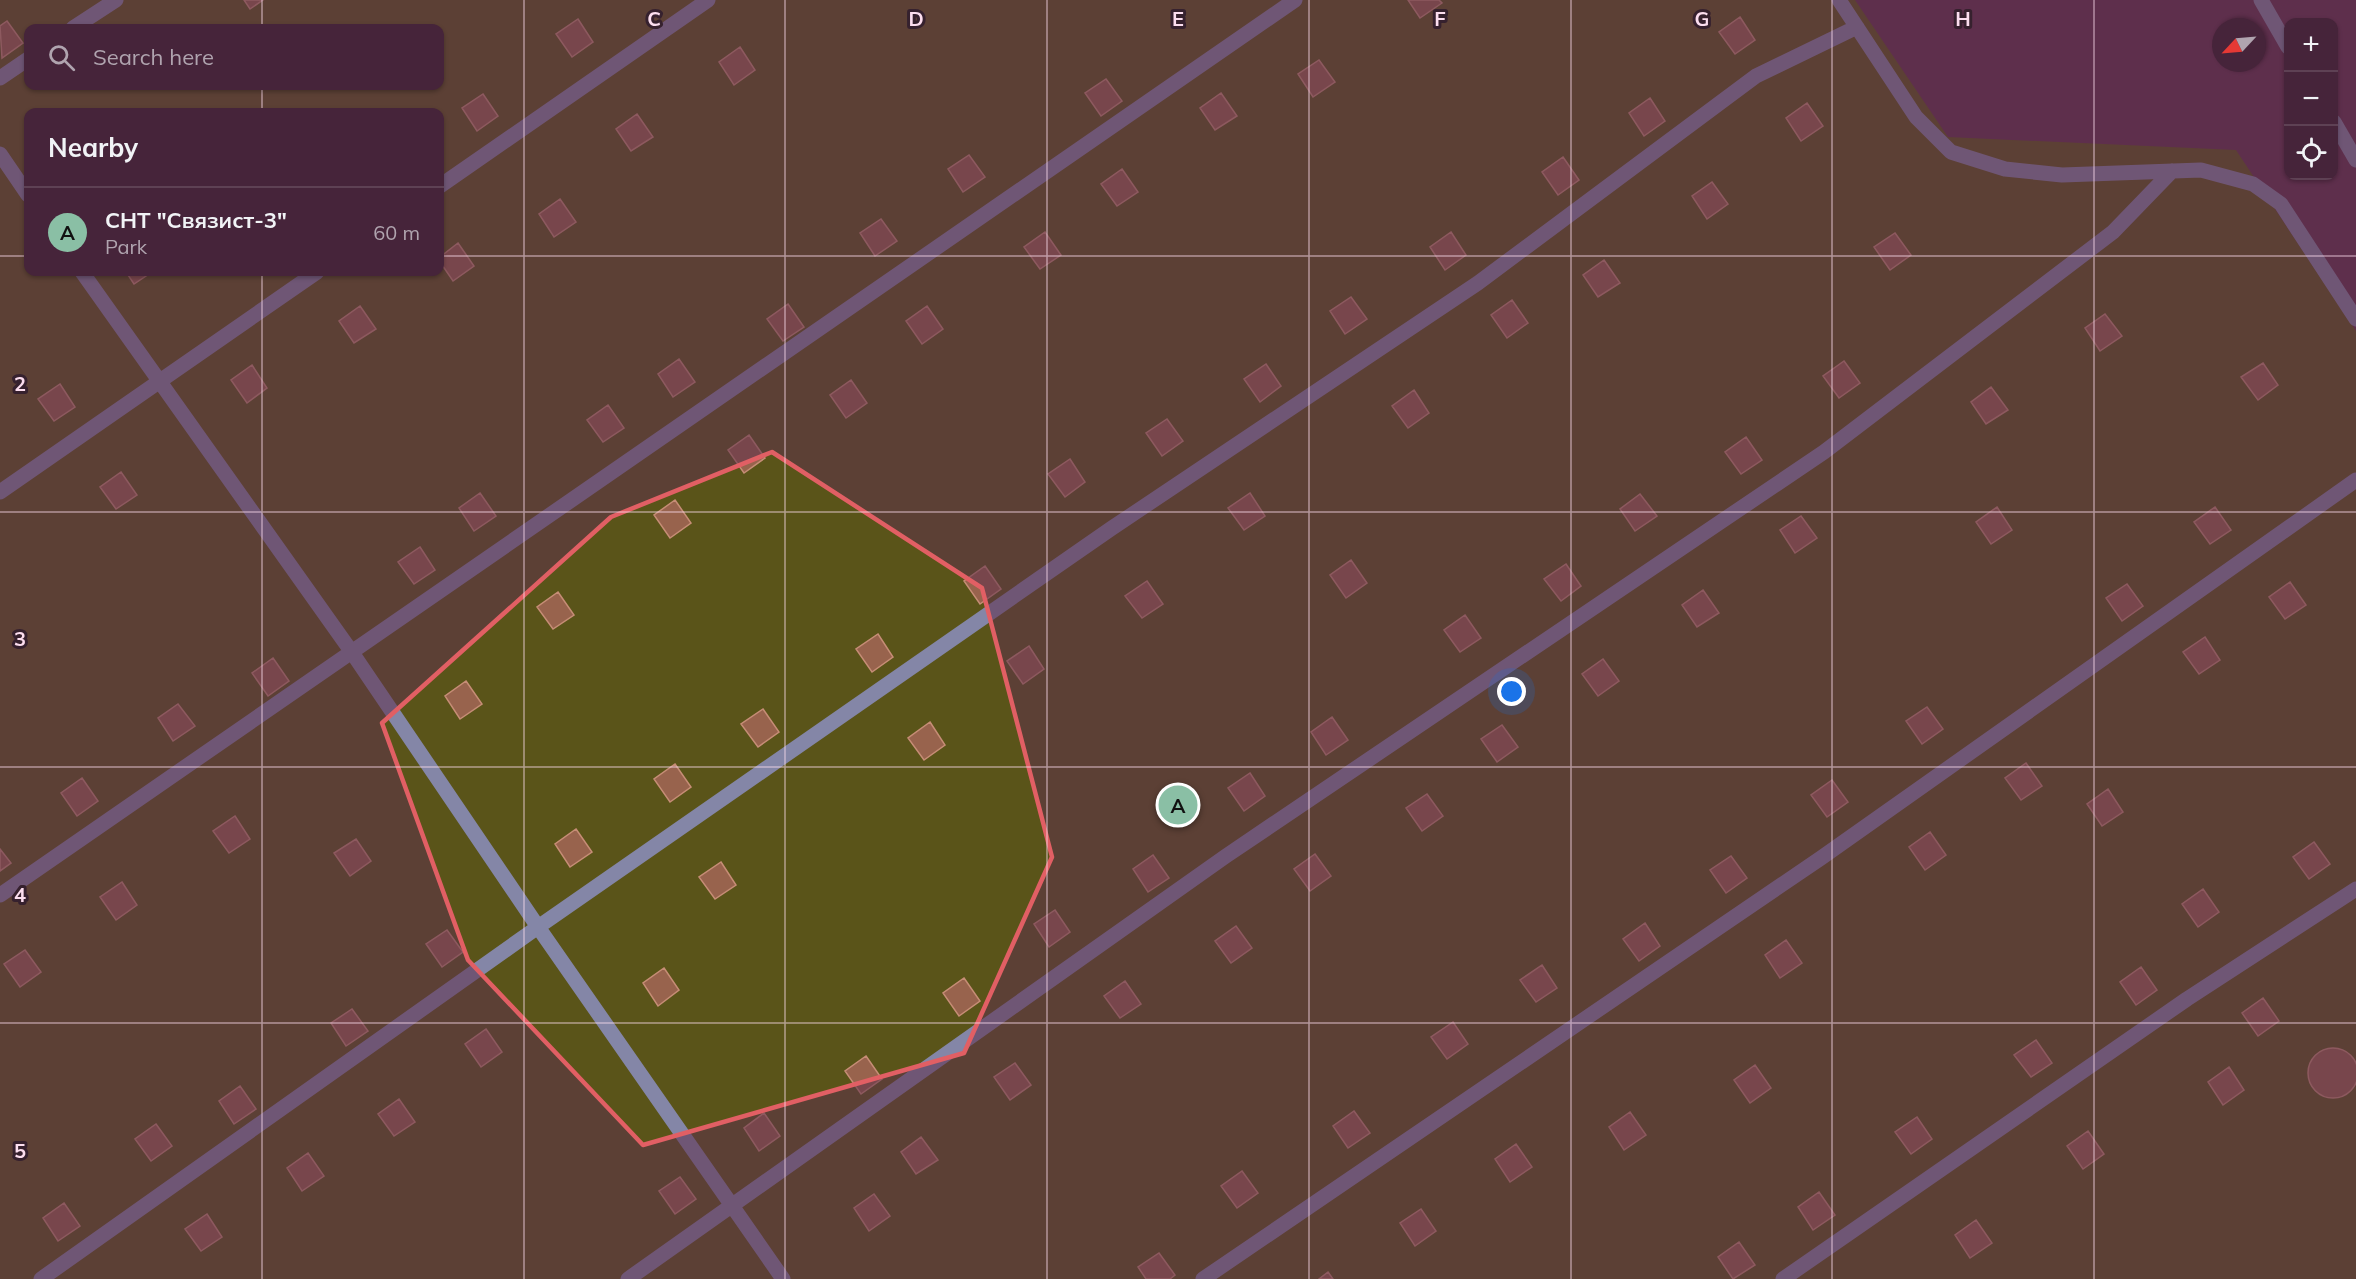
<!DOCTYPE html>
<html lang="en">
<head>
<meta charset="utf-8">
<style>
	:root { --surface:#46243a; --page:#4d2c42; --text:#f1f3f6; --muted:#b0a4af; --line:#5e4154; --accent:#8abfa5 }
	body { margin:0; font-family:Mulish,sans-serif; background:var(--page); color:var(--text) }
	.controls { position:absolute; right:18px; top:18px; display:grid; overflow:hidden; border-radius:12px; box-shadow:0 2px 4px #0004 }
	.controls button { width:54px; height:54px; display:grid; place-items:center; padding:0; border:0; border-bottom:2px solid var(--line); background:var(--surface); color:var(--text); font:30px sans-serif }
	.compass { position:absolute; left:2212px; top:18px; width:54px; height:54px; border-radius:50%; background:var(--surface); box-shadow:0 2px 4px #0004; rotate:244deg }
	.you { position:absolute; left:1512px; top:692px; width:21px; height:21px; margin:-15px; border:4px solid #fff; border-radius:50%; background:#1a73e8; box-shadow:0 0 0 9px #1a73e833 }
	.badge { display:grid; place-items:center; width:39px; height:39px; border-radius:50%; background:var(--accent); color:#111; font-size:20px; font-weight:700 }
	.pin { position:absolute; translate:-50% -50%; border:3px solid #fff; box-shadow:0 2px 6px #0006 }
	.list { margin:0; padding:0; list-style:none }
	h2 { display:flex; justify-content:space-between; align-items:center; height:78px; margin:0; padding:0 24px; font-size:26px }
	h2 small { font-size:20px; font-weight:400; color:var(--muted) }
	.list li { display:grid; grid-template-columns:39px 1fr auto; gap:18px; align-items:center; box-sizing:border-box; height:90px; padding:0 24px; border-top:2px solid var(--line) }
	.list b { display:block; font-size:22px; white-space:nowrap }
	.list p { margin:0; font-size:20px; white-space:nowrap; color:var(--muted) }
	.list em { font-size:20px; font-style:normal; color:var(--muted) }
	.icon { flex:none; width:33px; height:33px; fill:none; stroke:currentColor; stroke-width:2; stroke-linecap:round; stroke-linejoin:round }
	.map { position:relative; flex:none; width:2356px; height:1279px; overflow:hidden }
	.search { position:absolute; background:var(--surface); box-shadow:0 2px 4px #0004; left:24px; top:24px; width:420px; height:66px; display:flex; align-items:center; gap:15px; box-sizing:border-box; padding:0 21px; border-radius:12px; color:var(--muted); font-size:22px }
	.panel { position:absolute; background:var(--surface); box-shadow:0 2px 4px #0004; left:24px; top:108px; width:420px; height:168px; border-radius:12px }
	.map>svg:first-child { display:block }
	.green { fill:#5a5419; fill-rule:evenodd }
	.building { fill:#98634d; stroke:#c68d76; stroke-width:1.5 }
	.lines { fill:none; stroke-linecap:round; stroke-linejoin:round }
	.minor { stroke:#8486a7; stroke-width:15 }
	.marked { fill:none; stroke:#e15f64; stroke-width:4.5; stroke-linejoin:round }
	.grid { fill:none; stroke:#fcdeef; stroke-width:1.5; stroke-opacity:0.55 }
	.grid-label { font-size:20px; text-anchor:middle; font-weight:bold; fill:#fcdeef; stroke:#36212e; stroke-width:6; stroke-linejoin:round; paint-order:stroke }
</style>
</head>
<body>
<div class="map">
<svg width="2356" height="1279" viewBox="0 0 2356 1279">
	<rect width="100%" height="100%" fill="#5e304d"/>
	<path class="green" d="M 0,0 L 1855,0 L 1948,137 L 2236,150 L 2356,331 L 2356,1279 L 0,1279 ZM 28,28 L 440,28 L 440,86 L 28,86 ZM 28,112 L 440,112 L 440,272 L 28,272 Z"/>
	<path class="building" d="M 244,0 L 263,0 L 250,9 Z
		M 1408,0 L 1439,0 L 1442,3 L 1420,18 Z
		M 1740,17 L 1755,40 L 1735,54 L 1719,32 Z
		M 578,19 L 593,42 L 572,57 L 556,34 Z
		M 7,21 L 23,43 L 2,58 L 0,26 Z
		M 740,47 L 755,70 L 734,85 L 719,62 Z
		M 1319,60 L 1335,82 L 1313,97 L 1298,74 Z
		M 1106,79 L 1122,101 L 1101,116 L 1085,93 Z
		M 1221,93 L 1237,116 L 1215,130 L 1200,108 Z
		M 483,94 L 498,116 L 477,131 L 462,108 Z
		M 1650,98 L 1665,121 L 1644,136 L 1629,113 Z
		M 1807,103 L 1823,126 L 1801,141 L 1786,118 Z
		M 637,114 L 653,137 L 631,151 L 616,129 Z
		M 969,155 L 985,177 L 963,192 L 948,169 Z
		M 1563,157 L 1579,180 L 1558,195 L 1542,172 Z
		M 1122,169 L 1138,192 L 1117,206 L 1101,184 Z
		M 1712,182 L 1728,204 L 1707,219 L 1692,196 Z
		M 560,199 L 576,222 L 554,237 L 539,214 Z
		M 881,219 L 897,241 L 875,256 L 860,233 Z
		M 1045,232 L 1061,255 L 1040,269 L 1024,247 Z
		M 1451,232 L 1466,255 L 1445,270 L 1430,247 Z
		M 1895,233 L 1911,255 L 1890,270 L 1874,247 Z
		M 458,243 L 474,266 L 453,281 L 440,262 L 440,257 Z
		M 1604,260 L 1620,283 L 1598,297 L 1583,275 Z
		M 126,272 L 152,272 L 134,284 Z
		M 1351,297 L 1367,319 L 1345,334 L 1330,311 Z
		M 1512,300 L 1528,323 L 1507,338 L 1491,315 Z
		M 788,304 L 804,327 L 783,341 L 767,319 Z
		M 360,306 L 376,329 L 354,343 L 339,321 Z
		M 927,306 L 943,329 L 922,344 L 906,321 Z
		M 2105,314 L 2122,336 L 2100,351 L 2085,328 Z
		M 679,359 L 695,382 L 673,397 L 658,374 Z
		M 1844,361 L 1860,383 L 1839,398 L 1823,376 Z
		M 2263,363 L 2278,385 L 2258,400 L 2241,377 Z
		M 1266,364 L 1281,386 L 1260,402 L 1244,379 Z
		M 252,365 L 267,388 L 247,403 L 231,380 Z
		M 851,380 L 867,403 L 846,418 L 830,395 Z
		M 60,384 L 75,407 L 54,421 L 38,399 Z
		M 1991,387 L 2008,410 L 1986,424 L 1971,402 Z
		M 1414,390 L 1429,413 L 1408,428 L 1392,406 Z
		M 608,405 L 624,428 L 603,442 L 587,420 Z
		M 1167,419 L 1183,441 L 1162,456 L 1146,433 Z
		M 749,435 L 765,458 L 744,473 L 728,450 Z
		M 1746,437 L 1762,460 L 1741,474 L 1725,452 Z
		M 1070,459 L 1085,482 L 1065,497 L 1048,474 Z
		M 121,472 L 137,495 L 116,509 L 100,487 Z
		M 480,493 L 496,516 L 474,531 L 459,508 Z
		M 1250,493 L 1265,516 L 1244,530 L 1228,508 Z
		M 1640,494 L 1657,516 L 1635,531 L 1620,509 Z
		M 675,500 L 691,523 L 670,538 L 654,515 Z
		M 1997,507 L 2012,530 L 1991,544 L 1976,522 Z
		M 2215,507 L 2231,530 L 2210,544 L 2194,522 Z
		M 1801,516 L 1817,538 L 1795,553 L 1780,530 Z
		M 420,547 L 435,570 L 414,584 L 398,562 Z
		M 1351,560 L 1367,583 L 1346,598 L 1330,575 Z
		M 1566,564 L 1581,586 L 1561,601 L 1544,579 Z
		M 985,566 L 1001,589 L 980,604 L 964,581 Z
		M 1147,581 L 1163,604 L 1142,618 L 1125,596 Z
		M 2290,582 L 2306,605 L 2285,619 L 2269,597 Z
		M 2127,584 L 2143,606 L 2122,621 L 2106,598 Z
		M 1703,590 L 1719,613 L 1697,627 L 1682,605 Z
		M 558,592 L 574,615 L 553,629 L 537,607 Z
		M 1465,615 L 1481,638 L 1460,652 L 1444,630 Z
		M 878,634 L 893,657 L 872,672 L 856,649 Z
		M 2205,637 L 2220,660 L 2199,674 L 2183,652 Z
		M 1029,646 L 1044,669 L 1023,684 L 1007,661 Z
		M 273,658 L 289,681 L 268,696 L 252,673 Z
		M 1603,659 L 1619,681 L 1598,696 L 1582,674 Z
		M 466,681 L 482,704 L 460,719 L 445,696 Z
		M 178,704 L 195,726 L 173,741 L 158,718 Z
		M 1927,707 L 1943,729 L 1922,744 L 1906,721 Z
		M 763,709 L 779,732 L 758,747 L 741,724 Z
		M 1332,717 L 1348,740 L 1326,755 L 1311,732 Z
		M 930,722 L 945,745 L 924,760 L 908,738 Z
		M 1502,725 L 1518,747 L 1497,762 L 1481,739 Z
		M 2026,763 L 2042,786 L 2021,800 L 2005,778 Z
		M 675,764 L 691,787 L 670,802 L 654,779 Z
		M 1250,773 L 1265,796 L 1244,811 L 1228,788 Z
		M 82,778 L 98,801 L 77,816 L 61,793 Z
		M 1832,780 L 1848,802 L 1827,817 L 1811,795 Z
		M 2108,789 L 2123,812 L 2102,826 L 2087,804 Z
		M 1427,794 L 1443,816 L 1422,831 L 1406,808 Z
		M 235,816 L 250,839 L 229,853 L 213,831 Z
		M 576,829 L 592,852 L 570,867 L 555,844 Z
		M 1930,832 L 1946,855 L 1925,870 L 1909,847 Z
		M 356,839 L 371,861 L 350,876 L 334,853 Z
		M 2314,842 L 2330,864 L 2309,879 L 2293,857 Z
		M 0,849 L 11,863 L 0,871 Z
		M 1315,854 L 1331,876 L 1310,891 L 1294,869 Z
		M 1153,855 L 1169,878 L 1148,892 L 1133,869 Z
		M 1731,856 L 1747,878 L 1726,893 L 1710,870 Z
		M 721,862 L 736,885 L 715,899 L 699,877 Z
		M 122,882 L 137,905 L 116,920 L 100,897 Z
		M 2203,889 L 2219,912 L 2198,927 L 2182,904 Z
		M 1055,910 L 1070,932 L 1049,947 L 1034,924 Z
		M 1645,923 L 1660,946 L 1639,961 L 1623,939 Z
		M 1236,926 L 1252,948 L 1231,963 L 1215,941 Z
		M 447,930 L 463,952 L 442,967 L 426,944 Z
		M 1786,940 L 1802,963 L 1780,978 L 1765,955 Z
		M 25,950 L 41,972 L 20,987 L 4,964 Z
		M 1542,965 L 1557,988 L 1536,1002 L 1520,980 Z
		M 2141,967 L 2157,990 L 2136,1005 L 2120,982 Z
		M 664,968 L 679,990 L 658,1006 L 643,983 Z
		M 964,978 L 980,1001 L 959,1016 L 943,993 Z
		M 1125,981 L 1141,1004 L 1120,1018 L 1104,996 Z
		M 2263,998 L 2279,1021 L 2258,1036 L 2242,1013 Z
		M 352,1009 L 368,1031 L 346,1046 L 331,1023 Z
		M 1453,1022 L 1468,1044 L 1447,1059 L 1431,1037 Z
		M 486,1029 L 502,1052 L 481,1067 L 465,1044 Z
		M 2036,1040 L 2052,1063 L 2031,1077 L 2014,1055 Z
		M2308 1073a25 25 0 1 1 50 0a25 25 0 1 1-50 0Z
		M 866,1056 L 882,1079 L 861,1094 L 845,1071 Z
		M 1015,1063 L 1031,1085 L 1010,1100 L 994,1077 Z
		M 1755,1065 L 1771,1088 L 1750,1103 L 1734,1080 Z
		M 2229,1067 L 2244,1090 L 2223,1105 L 2208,1082 Z
		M 240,1086 L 256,1109 L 234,1124 L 219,1101 Z
		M 399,1099 L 415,1122 L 394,1136 L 378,1114 Z
		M 1354,1111 L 1370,1133 L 1348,1148 L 1333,1126 Z
		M 1630,1112 L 1646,1135 L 1624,1150 L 1609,1127 Z
		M 764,1113 L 780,1136 L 759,1151 L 744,1128 Z
		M 1917,1117 L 1932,1139 L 1911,1154 L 1895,1132 Z
		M 156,1124 L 172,1146 L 151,1161 L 135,1139 Z
		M 2088,1131 L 2104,1154 L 2083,1169 L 2067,1146 Z
		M 921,1137 L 938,1160 L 916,1174 L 901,1152 Z
		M 1516,1144 L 1532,1167 L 1510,1182 L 1495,1159 Z
		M 308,1153 L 324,1176 L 302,1191 L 287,1168 Z
		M 1242,1171 L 1258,1193 L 1237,1208 L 1221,1186 Z
		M 680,1177 L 696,1199 L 675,1214 L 659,1191 Z
		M 1819,1192 L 1835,1215 L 1813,1230 L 1798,1207 Z
		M 874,1194 L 890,1216 L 869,1231 L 854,1208 Z
		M 64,1203 L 80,1226 L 58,1241 L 43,1218 Z
		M 1421,1209 L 1436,1231 L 1415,1246 L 1400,1223 Z
		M 207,1214 L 222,1237 L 201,1251 L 185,1229 Z
		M 1976,1220 L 1992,1243 L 1970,1258 L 1955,1235 Z
		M 1739,1242 L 1755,1265 L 1733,1279 L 1718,1257 Z
		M 1159,1253 L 1175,1275 L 1170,1279 L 1146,1279 L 1138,1267 Z
		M 1328,1272 L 1333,1279 L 1319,1279 Z"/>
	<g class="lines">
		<path class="minor" d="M 1839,0 L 1916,117 L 1951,152 L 2005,169 L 2062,175 L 2201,170 L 2253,184 L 2281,204 L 2356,319
			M 2261,0 L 2288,47
			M 73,28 L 116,0
			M 0,78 L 28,59
			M 2334,122 L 2356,160
			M 0,154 L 28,195
			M 440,186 L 708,0
			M 82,272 L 351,651 L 538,927 L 783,1279
			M 0,492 L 317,272
			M 0,895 L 1295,0
			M 41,1279 L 538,927 L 1112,528 L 1478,283 L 1756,76 L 1857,27
			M 628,1279 L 1226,856 L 1824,452 L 2113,232 L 2172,171
			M 1203,1279 L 1821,858 L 2356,480
			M 1783,1279 L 2187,999 L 2356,889"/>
	</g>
	<path d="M0 0H2356V1279H0ZM 772,452 L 982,588 L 1052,857 L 964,1053 L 643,1145 L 468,960 L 382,723 L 611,517 Z" fill="#5e304d" fill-opacity=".55" fill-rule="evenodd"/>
	<path class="marked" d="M 772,452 L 982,588 L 1052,857 L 964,1053 L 643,1145 L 468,960 L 382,723 L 611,517 Z"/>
	<path class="grid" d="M 262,0 L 262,28M 524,0 L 524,1279M 785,0 L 785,1279M 1047,0 L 1047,1279M 1309,0 L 1309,1279M 1571,0 L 1571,1279M 1832,0 L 1832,1279M 2094,0 L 2094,1279M 262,86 L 262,112M 0,256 L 28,256M 440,256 L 2356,256M 262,272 L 262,1279M 0,512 L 2356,512M 0,767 L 2356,767M 0,1023 L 2356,1023"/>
	<g class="grid-label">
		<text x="654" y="26">C</text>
		<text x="916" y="26">D</text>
		<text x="1178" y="26">E</text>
		<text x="1440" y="26">F</text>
		<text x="1702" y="26">G</text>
		<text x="1963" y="26">H</text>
		<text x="20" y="391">2</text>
		<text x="20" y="646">3</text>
		<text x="20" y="902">4</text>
		<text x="20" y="1158">5</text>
	</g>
</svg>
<div class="controls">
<button>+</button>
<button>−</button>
<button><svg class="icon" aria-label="locate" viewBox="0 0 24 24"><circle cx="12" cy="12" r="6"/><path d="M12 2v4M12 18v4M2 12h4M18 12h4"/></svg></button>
</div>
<svg class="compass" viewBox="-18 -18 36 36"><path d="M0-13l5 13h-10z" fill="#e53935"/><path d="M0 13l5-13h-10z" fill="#b0a4af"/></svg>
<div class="you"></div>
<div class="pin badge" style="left:1178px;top:805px">A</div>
<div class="search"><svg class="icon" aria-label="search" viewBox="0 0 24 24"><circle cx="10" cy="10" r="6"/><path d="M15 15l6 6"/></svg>Search here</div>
<section class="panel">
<h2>Nearby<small></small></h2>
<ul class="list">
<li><span class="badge">A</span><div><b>СНТ &quot;Связист-3&quot;</b><p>Park</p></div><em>60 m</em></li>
</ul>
</section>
</div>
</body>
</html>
